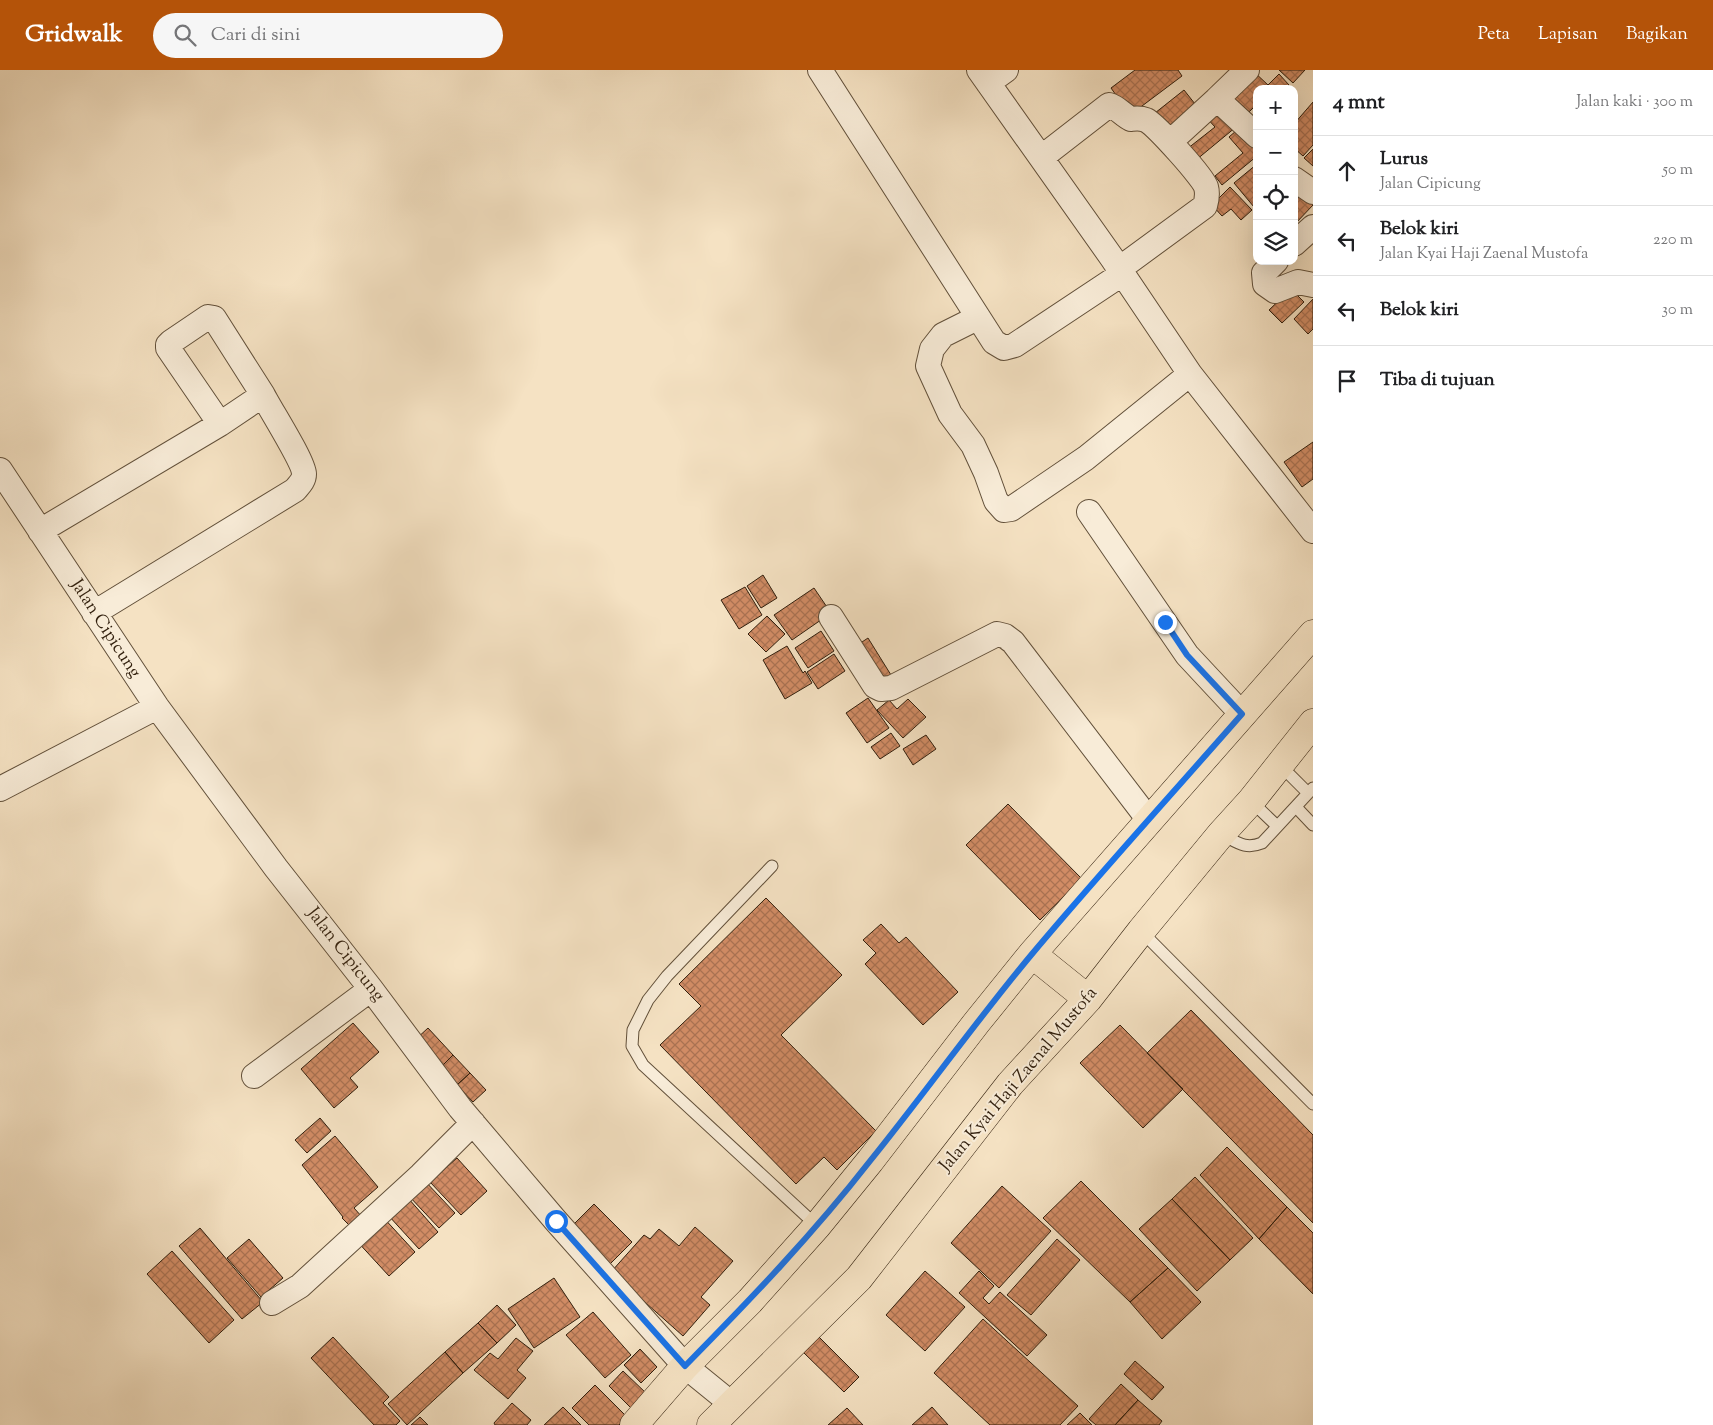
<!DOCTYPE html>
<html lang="id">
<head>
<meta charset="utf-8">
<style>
	:root { --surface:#fff; --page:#f6f6f6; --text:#202124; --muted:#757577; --line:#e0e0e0; --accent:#b45309 }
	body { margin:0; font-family:"Sorts Mill Goudy",serif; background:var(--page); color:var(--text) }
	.controls { position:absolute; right:15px; top:15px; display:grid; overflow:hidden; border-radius:10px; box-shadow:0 5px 20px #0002 }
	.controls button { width:45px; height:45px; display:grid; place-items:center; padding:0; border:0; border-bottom:1px solid var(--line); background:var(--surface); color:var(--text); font:25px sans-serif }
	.stop { position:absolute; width:15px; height:15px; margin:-11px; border:4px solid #1a73e8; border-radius:50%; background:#fff }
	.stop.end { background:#1a73e8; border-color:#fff; box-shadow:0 1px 5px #0008 }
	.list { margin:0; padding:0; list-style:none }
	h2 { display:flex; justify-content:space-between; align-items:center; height:65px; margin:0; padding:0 20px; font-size:21px }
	h2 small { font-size:16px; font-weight:400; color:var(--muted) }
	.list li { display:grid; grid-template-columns:32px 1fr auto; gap:15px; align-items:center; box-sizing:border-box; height:70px; padding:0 20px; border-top:1px solid var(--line) }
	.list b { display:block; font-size:19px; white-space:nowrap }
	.list p { margin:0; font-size:16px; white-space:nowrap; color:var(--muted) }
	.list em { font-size:16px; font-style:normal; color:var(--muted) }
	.icon { flex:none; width:28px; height:28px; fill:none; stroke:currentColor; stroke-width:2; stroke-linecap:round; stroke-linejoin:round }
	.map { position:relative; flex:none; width:1313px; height:1355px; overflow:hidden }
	header { display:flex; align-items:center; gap:30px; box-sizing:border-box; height:70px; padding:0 25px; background:var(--accent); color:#fff }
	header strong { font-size:24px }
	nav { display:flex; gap:28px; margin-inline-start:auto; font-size:18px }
	.search { width:350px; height:45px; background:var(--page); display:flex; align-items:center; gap:12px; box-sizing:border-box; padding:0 18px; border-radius:28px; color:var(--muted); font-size:19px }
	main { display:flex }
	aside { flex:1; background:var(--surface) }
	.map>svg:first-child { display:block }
	.building { fill:url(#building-cross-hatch); stroke:#311f0d }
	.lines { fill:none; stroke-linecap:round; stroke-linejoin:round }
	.lane-casing { stroke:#62503a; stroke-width:13 }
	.street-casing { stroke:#62503a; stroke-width:26 }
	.primary-casing { stroke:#311f0d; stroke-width:29 }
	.lane { stroke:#f8ecd8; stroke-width:11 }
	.street { stroke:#f8ecd8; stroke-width:24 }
	.primary { stroke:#f5e2c3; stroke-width:28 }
	.route { stroke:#1a73e8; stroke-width:6 }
	.labels { text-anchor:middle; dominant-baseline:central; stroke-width:4; stroke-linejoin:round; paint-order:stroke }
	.street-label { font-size:18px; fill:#311f0d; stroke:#f8ecd8 }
</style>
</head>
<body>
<header>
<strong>Gridwalk</strong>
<div class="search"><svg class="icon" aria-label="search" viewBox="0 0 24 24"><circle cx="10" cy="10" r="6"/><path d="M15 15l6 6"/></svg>Cari di sini</div>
<nav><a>Peta</a><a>Lapisan</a><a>Bagikan</a></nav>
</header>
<main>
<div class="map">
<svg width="1313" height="1355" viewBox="0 0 1313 1355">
	<defs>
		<pattern id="building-cross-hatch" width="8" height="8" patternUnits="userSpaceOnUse" patternTransform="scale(1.25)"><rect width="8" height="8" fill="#d18c65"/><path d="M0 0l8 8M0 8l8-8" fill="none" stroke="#aa7252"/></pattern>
	</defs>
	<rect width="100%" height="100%" fill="#f5e2c3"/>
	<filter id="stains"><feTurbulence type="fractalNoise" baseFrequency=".004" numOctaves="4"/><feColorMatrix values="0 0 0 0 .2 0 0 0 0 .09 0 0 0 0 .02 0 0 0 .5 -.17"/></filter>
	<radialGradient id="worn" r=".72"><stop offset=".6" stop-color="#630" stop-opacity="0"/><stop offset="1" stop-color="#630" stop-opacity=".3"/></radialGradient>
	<path class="building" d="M 1135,0 L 1178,0 L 1182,6 L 1130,45 L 1111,18 Z
		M 1252,0 L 1268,15 L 1279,4 L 1289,15 L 1285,19 L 1257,19 L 1257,34 L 1246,45 L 1227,26 Z
		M 1279,0 L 1305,0 L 1293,13 Z
		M 1184,20 L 1199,39 L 1170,62 L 1155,43 Z
		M 1313,32 L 1313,75 L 1303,86 L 1294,78 L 1294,54 Z
		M 1218,35 L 1236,57 L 1196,90 L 1187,79 L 1215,57 L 1205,46 Z
		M 1244,54 L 1257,69 L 1257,86 L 1222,115 L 1215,106 L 1243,83 L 1229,67 Z
		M 1313,79 L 1313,96 L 1304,88 Z
		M 1257,94 L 1257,135 L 1254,137 L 1234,113 Z
		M 1230,117 L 1252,140 L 1241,150 L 1231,139 L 1222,146 L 1212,135 Z
		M 1305,120 L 1313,128 L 1313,135 L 1295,154 L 1294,132 Z
		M 1291,219 L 1304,232 L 1282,253 L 1269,240 Z
		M 1313,229 L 1313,259 L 1308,264 L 1294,249 Z
		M 1313,372 L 1313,409 L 1302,417 L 1284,392 Z
		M 763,505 L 777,528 L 761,538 L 747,516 Z
		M 745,517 L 762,545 L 739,559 L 721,530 Z
		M 814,518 L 831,543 L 792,570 L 774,545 Z
		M 767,546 L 785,564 L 766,582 L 748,564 Z
		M 821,561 L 834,581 L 808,598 L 795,578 Z
		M 868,568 L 891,605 L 879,612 L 856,576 Z
		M 787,576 L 803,603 L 805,601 L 812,613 L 785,629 L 763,590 Z
		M 834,584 L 845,601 L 818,619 L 807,602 Z
		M 868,628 L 889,658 L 867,673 L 846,643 Z
		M 908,629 L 926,647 L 903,668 L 877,640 L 889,630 L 897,639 Z
		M 891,663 L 900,676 L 880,689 L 871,677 Z
		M 926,665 L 936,679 L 913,695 L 903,679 Z
		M 1008,734 L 1082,809 L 1040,850 L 966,775 Z
		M 766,828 L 842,905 L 781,965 L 876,1061 L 837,1100 L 824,1087 L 796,1114 L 660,975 L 701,936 L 679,914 Z
		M 881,854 L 899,873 L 906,867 L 958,922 L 923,955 L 865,894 L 876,883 L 863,870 Z
		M 1191,940 L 1313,1065 L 1313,1153 L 1147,983 Z
		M 353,953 L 379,982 L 350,1008 L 358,1017 L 334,1038 L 301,999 Z
		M 1120,955 L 1183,1019 L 1143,1058 L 1080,993 Z
		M 428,958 L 453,985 L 441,997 L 415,970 Z
		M 453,985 L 470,1003 L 457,1015 L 441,997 Z
		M 470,1003 L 486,1020 L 473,1032 L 457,1015 Z
		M 320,1048 L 331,1061 L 307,1083 L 295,1070 Z
		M 335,1066 L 378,1117 L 354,1138 L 363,1148 L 352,1158 L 342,1148 L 343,1147 L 302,1095 Z
		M 1227,1077 L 1287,1137 L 1259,1169 L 1200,1105 Z
		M 457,1088 L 487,1121 L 461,1145 L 430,1112 Z
		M 1195,1107 L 1253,1168 L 1230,1190 L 1172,1129 Z
		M 424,1110 L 455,1143 L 439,1158 L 408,1125 Z
		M 1081,1111 L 1168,1198 L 1130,1232 L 1043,1148 Z
		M 1002,1116 L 1051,1161 L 999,1218 L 951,1173 Z
		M 408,1128 L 438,1162 L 419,1179 L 388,1145 Z
		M 1172,1129 L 1230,1190 L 1197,1221 L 1139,1159 Z
		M 594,1134 L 632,1172 L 609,1195 L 571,1157 Z
		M 1287,1137 L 1313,1163 L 1313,1224 L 1259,1169 Z
		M 381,1145 L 415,1182 L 389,1206 L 355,1169 Z
		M 695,1157 L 733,1191 L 701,1227 L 710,1235 L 683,1266 L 611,1202 L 644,1165 L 650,1169 L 659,1159 L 679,1176 Z
		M 200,1158 L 263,1232 L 242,1249 L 179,1176 Z
		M 249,1169 L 283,1208 L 261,1227 L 227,1188 Z
		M 1057,1169 L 1080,1190 L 1031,1245 L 1007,1225 Z
		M 172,1181 L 234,1250 L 209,1273 L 147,1204 Z
		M 1168,1198 L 1201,1232 L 1162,1269 L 1130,1232 Z
		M 925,1201 L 965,1237 L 925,1281 L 886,1245 Z
		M 979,1201 L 994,1216 L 983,1228 L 989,1234 L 1000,1222 L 1047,1265 L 1027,1286 L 959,1223 Z
		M 554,1208 L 580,1247 L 534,1278 L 508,1239 Z
		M 497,1235 L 516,1255 L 497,1273 L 478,1253 Z
		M 593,1242 L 631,1285 L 605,1308 L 566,1265 Z
		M 983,1249 L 1078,1336 L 1060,1355 L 990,1355 L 934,1303 Z
		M 478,1253 L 497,1273 L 463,1303 L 445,1282 Z
		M 333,1267 L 389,1327 L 383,1333 L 400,1351 L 396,1355 L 374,1355 L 311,1288 Z
		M 819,1267 L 859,1307 L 844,1322 L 803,1282 Z
		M 516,1268 L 533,1281 L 517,1300 L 526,1308 L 508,1329 L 474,1300 L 490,1283 L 498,1289 Z
		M 640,1279 L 657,1297 L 641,1313 L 624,1295 Z
		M 445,1282 L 463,1303 L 407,1355 L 388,1334 Z
		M 1135,1291 L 1164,1317 L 1152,1330 L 1124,1304 Z
		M 623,1301 L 647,1324 L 632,1339 L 609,1316 Z
		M 1121,1314 L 1138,1330 L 1115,1355 L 1096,1355 L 1089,1349 Z
		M 595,1315 L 627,1347 L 619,1355 L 589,1355 L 572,1338 Z
		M 1138,1330 L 1162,1351 L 1159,1355 L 1115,1355 Z
		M 512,1333 L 531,1350 L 527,1355 L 495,1355 L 494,1353 Z
		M 563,1337 L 581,1355 L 544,1355 Z
		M 932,1337 L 948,1355 L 912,1355 Z
		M 847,1338 L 863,1355 L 828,1355 Z
		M 1080,1343 L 1092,1355 L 1067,1355 Z
		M 420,1347 L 428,1355 L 411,1355 Z"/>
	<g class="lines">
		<defs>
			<path id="lane" d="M 1280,695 L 1308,723
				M 1251,731 L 1277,756
				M 1296,737 L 1313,755
				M 1221,764 C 1237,772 1245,780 1262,773 L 1313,718
				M 772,796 L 667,906 L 648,930 L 633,960 L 632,976 L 643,995 L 817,1156
				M 1141,861 L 1313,1034"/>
			<path id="street" d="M 820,0 L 994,272 L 1004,278 L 1015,275 L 1122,204
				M 979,0 L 1112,188 L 1190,304 L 1313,461
				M 1247,0 L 1217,29 L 1257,66
				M 988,13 L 1006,0
				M 1170,72 L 1217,29
				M 1042,87 L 1109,35 C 1117,37 1123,45 1131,49 C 1137,48 1141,48 1146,50 C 1156,55 1203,107 1206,117 C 1208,124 1207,129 1205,136 L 1119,199
				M 1294,109 L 1313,122
				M 1294,174 L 1313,157
				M 1276,191 L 1264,203 L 1265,214 L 1275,221 L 1298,212 L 1313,215
				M 977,248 L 943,265 L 932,279 L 928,296 L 950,344 L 973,375 L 986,403 L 996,431 L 1004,440 L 1011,439 L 1086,388 L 1190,304
				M 220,354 L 168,278 L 168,275 L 171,272 L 208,247 L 214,248 L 263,325
				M 0,400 L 157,637 L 276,798 L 371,919 L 460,1038 L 556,1151 L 685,1296 L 733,1335
				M 1089,442 L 1187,585 L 1242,644
				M 40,461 L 220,354 L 263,325 C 270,339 304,392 304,404 C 304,411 299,415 295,420 L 94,543
				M 831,547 L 875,616 L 881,619 L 891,618 L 997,564 L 1005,566 L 1013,572 L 1149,750
				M 0,719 L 157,637
				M 254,1006 L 371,919
				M 272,1233 L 300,1216 L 421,1105 L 473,1053"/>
			<path id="primary" d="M 1032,884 L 1088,929
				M 634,1355 L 685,1296 L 750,1231 L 817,1156 L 870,1091 L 977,952 L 1032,884 L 1313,564
				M 711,1355 L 859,1208 L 1010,1014 L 1088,929 L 1141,861 L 1221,764 L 1251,731 L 1313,653"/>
		</defs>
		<use href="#lane" class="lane-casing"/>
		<use href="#street" class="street-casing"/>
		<use href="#primary" class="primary-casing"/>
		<use href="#lane" class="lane"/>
		<use href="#street" class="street"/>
		<use href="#primary" class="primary"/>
	</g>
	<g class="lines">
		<path class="route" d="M 556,1151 L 685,1296 C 750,1230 813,1164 870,1091 C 925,1023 976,951 1032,884 C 1100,803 1172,724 1242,644 L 1187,585 L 1165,552"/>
	</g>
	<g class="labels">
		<g class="street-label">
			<text transform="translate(105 559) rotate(57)">Jalan Cipicung</text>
			<text transform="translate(345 885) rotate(52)">Jalan Cipicung</text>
			<text transform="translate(1019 1010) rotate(-50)">Jalan Kyai Haji Zaenal Mustofa</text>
		</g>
	</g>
	<rect width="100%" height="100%" filter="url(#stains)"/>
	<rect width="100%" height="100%" fill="url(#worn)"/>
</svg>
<div class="controls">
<button>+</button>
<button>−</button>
<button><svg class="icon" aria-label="locate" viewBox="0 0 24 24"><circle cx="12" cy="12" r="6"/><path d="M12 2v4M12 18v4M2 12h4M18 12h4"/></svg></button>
<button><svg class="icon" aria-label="layers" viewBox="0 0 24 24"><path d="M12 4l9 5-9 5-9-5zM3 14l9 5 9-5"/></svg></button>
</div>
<div class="stop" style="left:556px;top:1151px"></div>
<div class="stop end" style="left:1165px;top:552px"></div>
</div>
<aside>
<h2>4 mnt<small>Jalan kaki · 300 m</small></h2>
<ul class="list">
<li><svg class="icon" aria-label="ahead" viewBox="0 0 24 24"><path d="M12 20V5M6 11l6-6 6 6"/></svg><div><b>Lurus</b><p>Jalan Cipicung</p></div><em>50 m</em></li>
<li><svg class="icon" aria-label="left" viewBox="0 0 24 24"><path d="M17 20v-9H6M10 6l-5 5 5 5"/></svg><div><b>Belok kiri</b><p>Jalan Kyai Haji Zaenal Mustofa</p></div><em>220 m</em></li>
<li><svg class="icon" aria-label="left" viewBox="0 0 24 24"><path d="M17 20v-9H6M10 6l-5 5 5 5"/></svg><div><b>Belok kiri</b></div><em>30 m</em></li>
<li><svg class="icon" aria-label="arrive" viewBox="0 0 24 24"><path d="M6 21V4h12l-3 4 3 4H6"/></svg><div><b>Tiba di tujuan</b></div></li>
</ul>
</aside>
</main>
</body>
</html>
